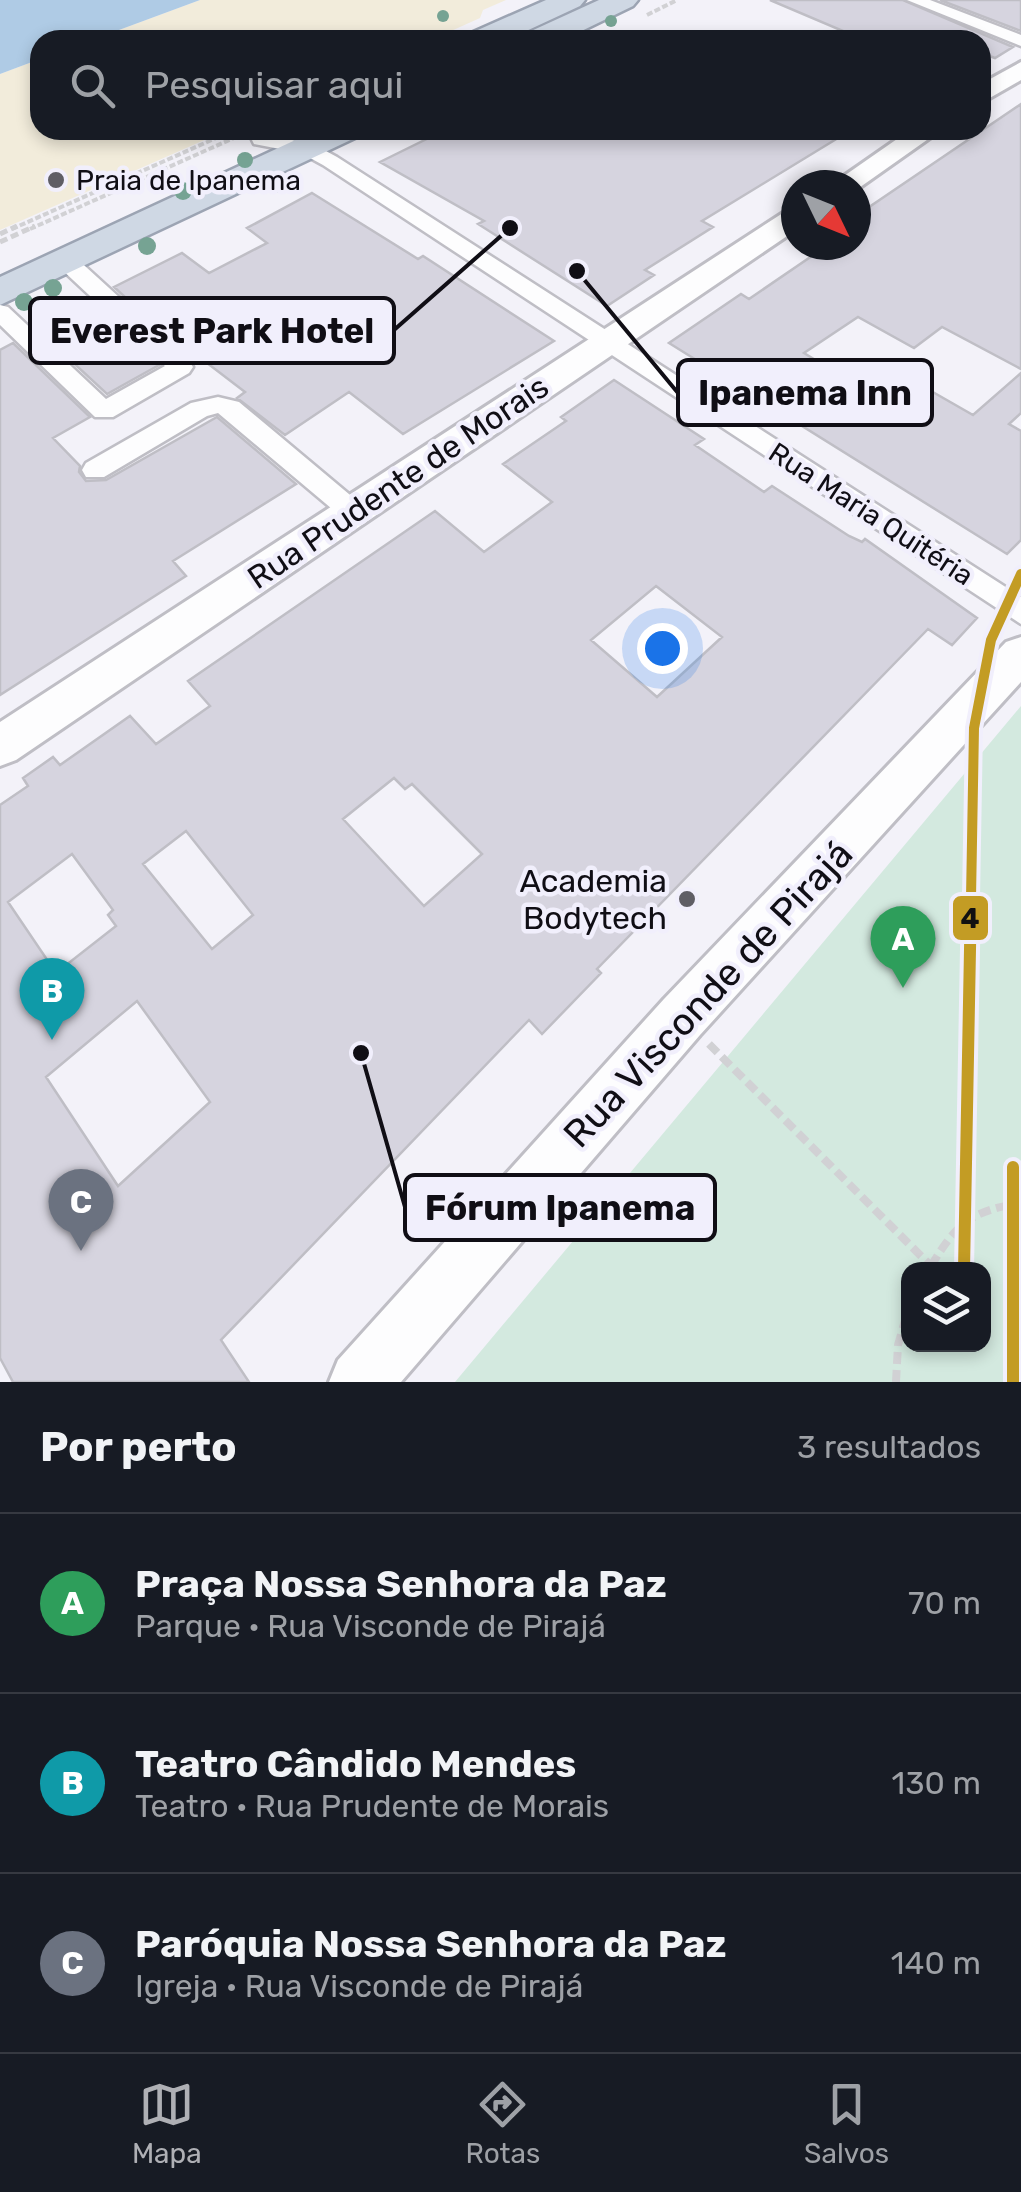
<!DOCTYPE html>
<html lang="pt">
<head>
<meta charset="utf-8">
<style>
	:root { --surface:#171b24; --page:#20242c; --text:#f1f3f6; --muted:#9ea1a6; --line:#363941; --accent:#afb0b5 }
	body { margin:0; font-family:Rubik,sans-serif; background:var(--page); color:var(--text) }
	.controls { position:absolute; right:30px; bottom:30px; display:grid; overflow:hidden; border-radius:20px; box-shadow:0 5px 15px #0003 }
	.controls button { width:90px; height:90px; display:grid; place-items:center; padding:0; border:0; border-bottom:2px solid var(--line); background:var(--surface); color:var(--text); font:50px sans-serif }
	.compass { position:absolute; left:781px; top:170px; width:90px; height:90px; border-radius:50%; background:var(--surface); box-shadow:0 5px 15px #0003; rotate:133deg }
	.you { position:absolute; left:662px; top:648px; width:35px; height:35px; margin:-25px; border:8px solid #fff; border-radius:50%; background:#1a73e8; box-shadow:0 0 0 15px #1a73e833 }
	.badge { display:grid; place-items:center; width:65px; height:65px; border-radius:50%; background:var(--accent); color:#fff; font-size:32px; font-weight:700 }
	.pin { position:absolute; translate:-50% -82px; filter:drop-shadow(0 2px 5px #0008) }
	.pin::after { content:''; position:absolute; top:52px; width:35px; height:30px; background:inherit; clip-path:polygon(0 0,100% 0,50% 100%) }
	.list { margin:0; padding:0; list-style:none }
	h2 { display:flex; justify-content:space-between; align-items:center; height:130px; margin:0; padding:0 40px; font-size:42px }
	h2 small { font-size:32px; font-weight:400; color:var(--muted) }
	.list li { display:grid; grid-template-columns:65px 1fr auto; gap:30px; align-items:center; box-sizing:border-box; height:180px; padding:0 40px; border-top:2px solid var(--line) }
	.list b { display:block; font-size:38px; white-space:nowrap }
	.list p { margin:0; font-size:32px; white-space:nowrap; color:var(--muted) }
	.list em { font-size:32px; font-style:normal; color:var(--muted) }
	.icon { flex:none; width:55px; height:55px; fill:none; stroke:currentColor; stroke-width:2; stroke-linecap:round; stroke-linejoin:round }
	.map { position:relative; flex:none; width:1021px; height:1382px; overflow:hidden }
	.search { position:absolute; background:var(--surface); box-shadow:0 5px 15px #0003; left:30px; right:30px; top:30px; height:110px; display:flex; align-items:center; gap:25px; box-sizing:border-box; padding:0 35px; border-radius:30px; color:var(--muted); font-size:38px }
	.sheet { height:670px; background:var(--surface) }
	nav { display:flex; justify-content:space-around; align-items:center; box-sizing:border-box; height:140px; border-top:2px solid var(--line); background:var(--surface); font-size:28px; color:var(--muted) }
	nav a { display:grid; justify-items:center; gap:5px }
	nav .on { color:var(--accent) }
	.map>svg:first-child { display:block }
	.green { fill:#d3e9df; fill-rule:evenodd }
	.sand { fill:#f2ecdb }
	.water { fill:#afcbe5 }
	.building { fill:#d6d4df; stroke:#bfbec5; stroke-width:2.5; fill-rule:evenodd }
	.lines { fill:none; stroke-linecap:round; stroke-linejoin:round }
	.street-casing { stroke:#bfbec5; stroke-width:5 }
	.secondary-casing { stroke:#bfbec5; stroke-width:6 }
	.highway-casing { stroke:#9ca4b3; stroke-width:5 }
	.path-far2 { stroke:#d1d1d4; stroke-width:4; stroke-dasharray:6 2.5; stroke-linecap:butt }
	.path-far1 { stroke:#d1d1d4; stroke-width:5; stroke-dasharray:8 4; stroke-linecap:butt }
	.path { stroke:#d1d1d4; stroke-width:8; stroke-dasharray:12 6; stroke-linecap:butt }
	.street { fill:#fdfdfe; fill-rule:evenodd }
	.secondary { fill:#fdfdfe; fill-rule:evenodd }
	.highway { fill:#cfd8e4; fill-rule:evenodd }
	.metro-1-far1-casing { stroke:#f1effc; stroke-width:18 }
	.metro-1-casing { stroke:#f1effc; stroke-width:20 }
	.metro-1-far1 { stroke:#c39c24; stroke-width:10 }
	.metro-1 { stroke:#c39c24; stroke-width:12 }
	.tree { fill:#76a393 }
	.poi-dot { fill:#5f5e65; stroke:#f1effc; stroke-width:4 }
	.labels { text-anchor:middle; dominant-baseline:central; stroke-width:9; stroke-linejoin:round; paint-order:stroke }
	.far-poi-label { font-size:28px; fill:#100e15; stroke:#f1effc; text-anchor:start }
	.far-street-label { font-size:28px; fill:#100e15; stroke:#f1effc }
	.street-label { font-size:32px; fill:#100e15; stroke:#f1effc }
	.poi-label { font-size:32px; fill:#100e15; stroke:#f1effc; text-anchor:end }
	.near-street-label { font-size:38px; fill:#100e15; stroke:#f1effc }
	.leader { fill:none; stroke:#100e15; stroke-width:4 }
	.callout-dot { fill:#100e15; stroke:#f1effc; stroke-width:4 }
	.callout { fill:#f1effc; stroke:#100e15; stroke-width:4 }
	.callout-label { font-size:35px; text-anchor:middle; font-weight:bold; fill:#100e15 }
	.line-badge { stroke:#f1effc; stroke-width:4 }
	.pale-badge-label { font-size:28px; text-anchor:middle; font-weight:bold; fill:#111 }
</style>
</head>
<body>
<div class="map">
<svg width="1021" height="1382" viewBox="0 0 1021 1382">
	<rect width="100%" height="100%" fill="#f3f2f9"/>
	<path class="green" d="M 1021,706 L 1021,1382 L 455,1382 ZM 908,1270 L 984,1270 L 984,1344 L 908,1344 Z"/>
	<path class="sand" d="M 200,0 L 506,0 L 483,10 L 480,18 L 431,40 L 92,40 Z
		M 40,59 L 40,130 L 225,131 L 0,230 L 0,74 Z"/>
	<path class="water" d="M 0,0 L 200,0 L 92,40 L 40,40 L 40,59 L 0,74 Z"/>
	<path class="building" d="M 770,0 L 903,0 L 1013,47 L 995,58 L 981,53 L 981,40 L 864,40 Z
		M 940,0 L 1021,0 L 1021,31 Z
		M 1021,104 L 1021,369 L 942,327 L 914,348 L 858,317 L 804,353 L 884,402 L 910,379 L 973,415 L 1021,373 L 1021,413 L 1009,424 L 1021,431 L 1021,540 L 1007,554 L 669,343 L 741,294 L 749,299 L 828,245 L 856,245 L 856,216 Z
		M 445,130 L 851,130 L 702,221 L 713,227 L 645,270 L 654,275 L 607,306 L 478,224 L 484,221 L 380,162 Z
		M 312,193 L 418,259 L 423,256 L 554,341 L 403,434 L 349,392 L 285,435 L 237,398 L 245,392 L 194,353 L 189,356 L 114,287 L 182,253 L 209,273 L 267,243 L 247,228 Z
		M 93,304 L 159,365 L 107,394 L 39,331 Z
		M 13,343 L 90,417 L 53,438 L 80,466 L 79,472 L 86,481 L 106,480 L 217,417 L 296,484 L 173,561 L 186,576 L 0,695 L 0,350 Z
		M 614,380 L 704,439 L 695,445 L 764,492 L 772,486 L 849,536 L 862,542 L 865,539 L 977,618 L 952,645 L 928,629 L 597,969 L 601,973 L 542,1034 L 529,1020 L 221,1340 L 249,1382 L 13,1382 L 0,1358 L 0,805 L 28,786 L 23,778 L 53,757 L 60,765 L 130,716 L 156,744 L 210,706 L 188,681 L 435,511 L 484,552 L 552,502 L 503,464 L 566,421 L 561,417 ZM 656,586 L 722,637 L 657,697 L 591,640 ZM 394,778 L 405,789 L 412,784 L 482,854 L 424,906 L 343,819 ZM 186,831 L 253,915 L 212,949 L 143,864 ZM 72,854 L 113,910 L 108,915 L 116,926 L 56,973 L 8,902 ZM 137,1001 L 210,1102 L 118,1186 L 46,1077 Z"/>
	<g class="lines">
		<defs>
			<path id="street" d="M 907,0 L 930,0 L 1021,35 L 1021,46 Z
				M 261,134 L 313,144 L 337,157 L 1021,597 L 1021,624 L 323,165 L 301,153 L 254,144 L 252,140 Z
				M 66,255 L 74,256 L 189,361 L 193,367 L 189,373 L 113,417 L 95,417 L 0,325 L 0,305 L 8,307 L 106,399 L 165,366 L 58,266 L 55,261 Z
				M 218,397 L 239,402 L 362,505 L 366,512 L 362,519 L 344,519 L 218,413 L 207,416 L 104,477 L 86,477 L 82,470 L 86,463 L 191,403 Z"/>
			<path id="secondary" d="M 1021,62 L 1021,80 L 981,103 L 981,84 Z
				M 910,130 L 941,130 L 856,190 L 856,185 L 831,185 Z
				M 796,208 L 796,230 L 16,760 L 0,766 L 0,722 L 786,211 Z
				M 1021,637 L 1021,682 L 700,1035 L 401,1382 L 329,1382 L 338,1360 L 664,999 L 1006,642 Z"/>
			<path id="highway" d="M 546,0 L 585,0 L 580,6 L 507,40 L 467,40 L 471,33 Z
				M 599,0 L 638,0 L 633,6 L 563,40 L 525,39 L 529,32 Z
				M 317,130 L 362,130 L 357,137 L 0,305 L 0,277 Z"/>
		</defs>
		<use href="#street" class="street-casing"/>
		<use href="#secondary" class="secondary-casing"/>
		<use href="#highway" class="highway-casing"/>
		<path class="path-far2" d="M 647,15 L 677,0
			M 437,40 L 453,33
			M 12,229 L 234,130
			M 30,229 L 236,137"/>
		<path class="path-far1" d="M 0,234 L 17,226
			M 0,242 L 35,226"/>
		<path class="path" d="M 709,1044 L 931,1266
			M 931,1266 C 957,1223 971,1211 1021,1203
			M 896,1382 L 898,1345 L 908,1310"/>
		<use href="#street" class="street"/>
		<use href="#secondary" class="secondary"/>
		<use href="#highway" class="highway"/>
		<defs>
			<path id="metro-1-far1" d="M 971,898 L 974,728 L 991,640 L 1021,574"/>
			<path id="metro-1" d="M 1013,1167 L 1013,1382
				M 964,1270 L 971,896"/>
		</defs>
		<use href="#metro-1-far1" class="metro-1-far1-casing"/>
		<use href="#metro-1" class="metro-1-casing"/>
		<use href="#metro-1-far1" class="metro-1-far1"/>
		<use href="#metro-1" class="metro-1"/>
	</g>
	<g class="tree">
		<circle cx="443" cy="16" r="6"/>
		<circle cx="611" cy="21" r="6"/>
		<circle cx="245" cy="160" r="8"/>
		<circle cx="277" cy="184" r="9"/>
		<circle cx="183" cy="191" r="9"/>
		<circle cx="147" cy="246" r="9"/>
		<circle cx="53" cy="288" r="9"/>
		<circle cx="24" cy="302" r="9"/>
	</g>
	<g class="poi-dot">
		<circle cx="56" cy="180" r="10"/>
		<circle cx="687" cy="899" r="10"/>
	</g>
	<g class="labels">
		<g class="far-poi-label">
			<text x="76" y="180">Praia de Ipanema</text>
		</g>
		<g class="far-street-label">
			<text transform="translate(871 514) rotate(33)">Rua Maria Quitéria</text>
		</g>
		<g class="street-label">
			<text transform="translate(398 482) rotate(-34)">Rua Prudente de Morais</text>
		</g>
		<g class="poi-label">
			<text x="667" y="881">Academia<tspan x="667" dy="37">Bodytech</tspan></text>
		</g>
		<g class="near-street-label">
			<text transform="translate(708 994) rotate(-47)">Rua Visconde de Pirajá</text>
		</g>
	</g>
	<path class="leader" d="M510 228L394 330M577 271L678 393M361 1053L405 1207"/>
	<g class="callout-dot">
		<circle cx="510" cy="228" r="10"/>
		<circle cx="577" cy="271" r="10"/>
		<circle cx="361" cy="1053" r="10"/>
	</g>
	<g class="callout">
		<rect x="30" y="298" width="364" height="65" rx="10"/>
		<rect x="678" y="360" width="254" height="65" rx="10"/>
		<rect x="405" y="1175" width="310" height="65" rx="10"/>
	</g>
	<g class="callout-label">
		<text x="212" y="343">Everest Park Hotel</text>
		<text x="805" y="405">Ipanema Inn</text>
		<text x="560" y="1220">Fórum Ipanema</text>
	</g>
	<rect class="line-badge" x="951" y="894" width="39" height="48" rx="10" fill="#c39c24"/>
	<g class="pale-badge-label">
		<text x="970" y="928">4</text>
	</g>
</svg>
<div class="controls">
<button><svg class="icon" aria-label="layers" viewBox="0 0 24 24"><path d="M12 4l9 5-9 5-9-5zM3 14l9 5 9-5"/></svg></button>
</div>
<svg class="compass" viewBox="-18 -18 36 36"><path d="M0-13l5 13h-10z" fill="#e53935"/><path d="M0 13l5-13h-10z" fill="#9ea1a6"/></svg>
<div class="you"></div>
<div class="pin badge" style="left:903px;top:988px;background:#2e9e5b">A</div>
<div class="pin badge" style="left:52px;top:1040px;background:#0f9aa8">B</div>
<div class="pin badge" style="left:81px;top:1251px;background:#6b7280">C</div>
<div class="search"><svg class="icon" aria-label="search" viewBox="0 0 24 24"><circle cx="10" cy="10" r="6"/><path d="M15 15l6 6"/></svg>Pesquisar aqui</div>
</div>
<section class="sheet">
<h2>Por perto<small>3 resultados</small></h2>
<ul class="list">
<li><span class="badge" style="background:#2e9e5b">A</span><div><b>Praça Nossa Senhora da Paz</b><p>Parque · Rua Visconde de Pirajá</p></div><em>70 m</em></li>
<li><span class="badge" style="background:#0f9aa8">B</span><div><b>Teatro Cândido Mendes</b><p>Teatro · Rua Prudente de Morais</p></div><em>130 m</em></li>
<li><span class="badge" style="background:#6b7280">C</span><div><b>Paróquia Nossa Senhora da Paz</b><p>Igreja · Rua Visconde de Pirajá</p></div><em>140 m</em></li>
</ul>
</section>
<nav>
<a class="on"><svg class="icon" aria-label="map" viewBox="0 0 24 24"><path d="M3 6l6-2 6 2 6-2v14l-6 2-6-2-6 2zM9 4v14M15 6v14"/></svg>Mapa</a>
<a><svg class="icon" aria-label="directions" viewBox="0 0 24 24"><path d="M12 3l9 9-9 9-9-9zM9 14v-3h6M13 9l2 2-2 2"/></svg>Rotas</a>
<a><svg class="icon" aria-label="saved" viewBox="0 0 24 24"><path d="M7 4h10v16l-5-4-5 4z"/></svg>Salvos</a>
</nav>
</body>
</html>
